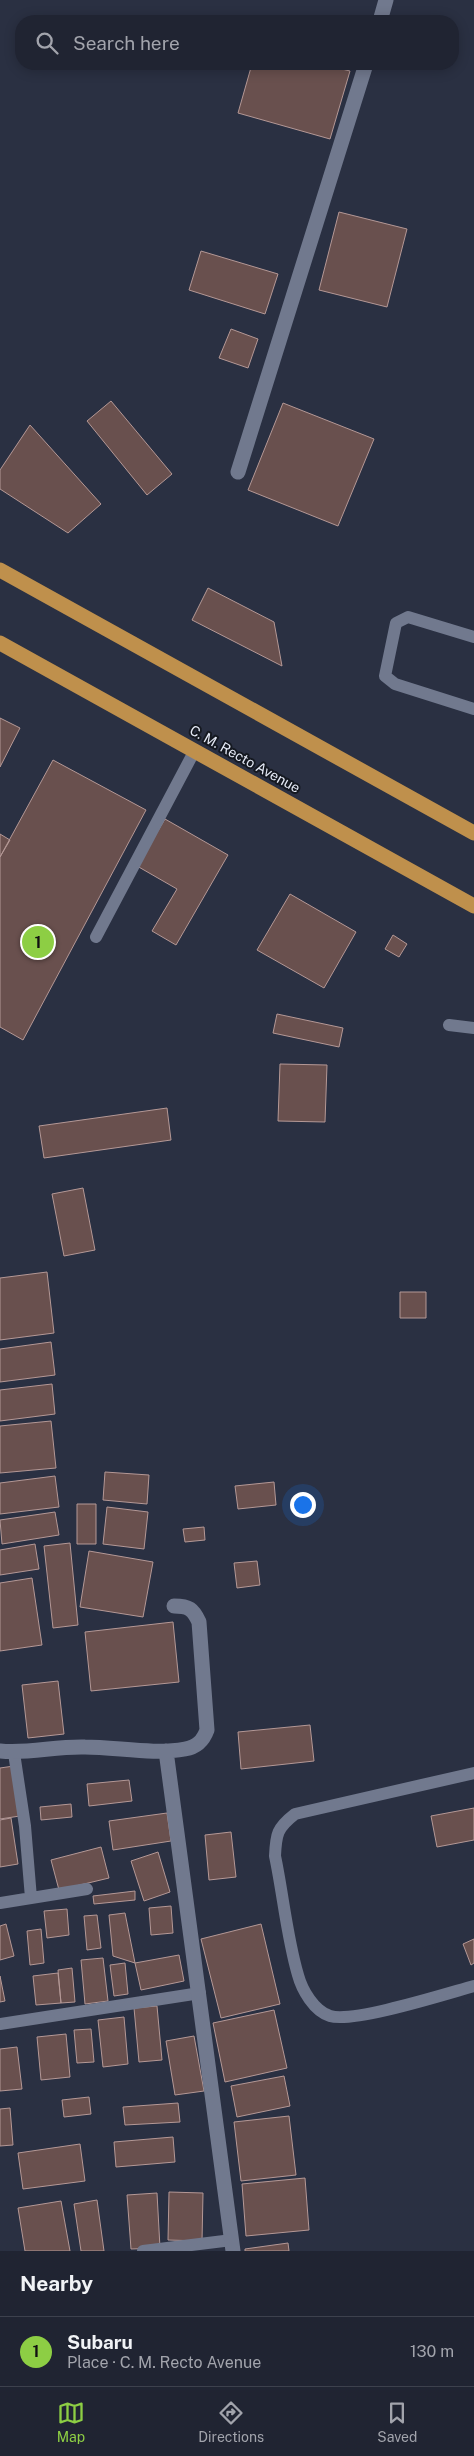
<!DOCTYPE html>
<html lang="en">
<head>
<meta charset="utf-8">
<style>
	:root { --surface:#202432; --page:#2d303e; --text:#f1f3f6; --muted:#a2a4ac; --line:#3d414d; --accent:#8dce44 }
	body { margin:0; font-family:"Public Sans",sans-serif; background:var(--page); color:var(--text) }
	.you { position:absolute; left:302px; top:1504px; width:18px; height:18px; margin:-12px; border:4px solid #fff; border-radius:50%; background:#1a73e8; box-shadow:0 0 0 8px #1a73e833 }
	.badge { display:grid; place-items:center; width:32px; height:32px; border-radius:50%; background:var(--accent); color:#111; font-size:16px; font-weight:700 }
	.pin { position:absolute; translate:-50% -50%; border:2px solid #fff; box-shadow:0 1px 5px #0006 }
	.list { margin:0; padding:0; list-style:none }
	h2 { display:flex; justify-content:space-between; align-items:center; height:65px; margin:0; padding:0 20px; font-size:21px }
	h2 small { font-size:16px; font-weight:400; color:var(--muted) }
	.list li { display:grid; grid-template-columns:32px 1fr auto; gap:15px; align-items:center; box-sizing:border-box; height:70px; padding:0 20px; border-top:1px solid var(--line) }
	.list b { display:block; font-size:19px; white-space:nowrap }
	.list p { margin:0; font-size:16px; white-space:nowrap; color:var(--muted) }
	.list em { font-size:16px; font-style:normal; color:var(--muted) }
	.icon { flex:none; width:28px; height:28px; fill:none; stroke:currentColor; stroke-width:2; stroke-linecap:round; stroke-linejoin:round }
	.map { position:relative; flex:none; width:474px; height:2251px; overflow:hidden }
	.search { position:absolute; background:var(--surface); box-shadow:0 2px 12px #0003; left:15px; right:15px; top:15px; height:55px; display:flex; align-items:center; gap:12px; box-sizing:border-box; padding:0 18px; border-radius:20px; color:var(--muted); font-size:19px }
	.sheet { height:135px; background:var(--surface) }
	nav { display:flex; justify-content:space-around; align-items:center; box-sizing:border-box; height:70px; border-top:1px solid var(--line); background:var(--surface); font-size:14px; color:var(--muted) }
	nav a { display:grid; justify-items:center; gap:2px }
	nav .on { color:var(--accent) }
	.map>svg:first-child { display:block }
	.building { fill:#69504e; stroke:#b49896 }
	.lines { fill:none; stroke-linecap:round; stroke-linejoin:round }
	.lane { stroke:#71798e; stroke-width:12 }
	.street { stroke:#71798e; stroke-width:15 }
	.highway { stroke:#bf904c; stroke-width:15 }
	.labels { text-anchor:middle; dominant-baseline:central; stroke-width:4; stroke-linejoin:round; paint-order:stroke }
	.street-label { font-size:14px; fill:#e5eaf6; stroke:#151921 }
</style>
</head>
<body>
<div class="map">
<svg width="474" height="2251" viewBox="0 0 474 2251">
	<rect width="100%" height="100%" fill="#2a3042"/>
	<path class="building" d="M 252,64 L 322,64 L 350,71 L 330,139 L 238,113 Z
		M 339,212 L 407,229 L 387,307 L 319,290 Z
		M 201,251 L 278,274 L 265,314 L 189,290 Z
		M 231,329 L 258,339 L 248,368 L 219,358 Z
		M 111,401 L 172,474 L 147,495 L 87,421 Z
		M 283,403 L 374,439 L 338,526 L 248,490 Z
		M 30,425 L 101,504 L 68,533 L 0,489 L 0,470 Z
		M 208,588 L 274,622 L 282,666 L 192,620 Z
		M 0,718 L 20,728 L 0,767 Z
		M 53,760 L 146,810 L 23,1040 L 0,1027 L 0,857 Z
		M 165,819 L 228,855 L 176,945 L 152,931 L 177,889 L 137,866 Z
		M 0,834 L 10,840 L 0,857 Z
		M 290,894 L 356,932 L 324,988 L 257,950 Z
		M 393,935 L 407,944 L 399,957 L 385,949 Z
		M 277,1014 L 343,1028 L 339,1047 L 273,1033 Z
		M 280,1064 L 327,1065 L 325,1122 L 278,1121 Z
		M 167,1108 L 171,1140 L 44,1158 L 39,1126 Z
		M 83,1188 L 95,1250 L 64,1256 L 52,1194 Z
		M 47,1272 L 54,1333 L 0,1340 L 0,1278 Z
		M 400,1292 L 426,1292 L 426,1318 L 400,1318 Z
		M 51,1342 L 55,1375 L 0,1382 L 0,1349 Z
		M 52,1384 L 55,1414 L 0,1421 L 0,1390 Z
		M 51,1421 L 56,1468 L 0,1473 L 0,1426 Z
		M 105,1472 L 149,1475 L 147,1504 L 103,1500 Z
		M 55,1476 L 59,1507 L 0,1514 L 0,1483 Z
		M 274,1482 L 276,1505 L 238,1509 L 235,1486 Z
		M 77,1504 L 96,1504 L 96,1544 L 77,1544 Z
		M 107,1507 L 148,1512 L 144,1549 L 103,1544 Z
		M 55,1512 L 59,1535 L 2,1544 L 0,1520 Z
		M 204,1527 L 205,1540 L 185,1542 L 183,1529 Z
		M 70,1543 L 78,1625 L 53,1628 L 44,1546 Z
		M 35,1544 L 39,1569 L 0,1575 L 0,1550 Z
		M 89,1551 L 153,1562 L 143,1617 L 80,1607 Z
		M 257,1561 L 260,1585 L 237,1588 L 234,1563 Z
		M 32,1578 L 42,1645 L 0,1651 L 0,1583 Z
		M 173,1622 L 179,1682 L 91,1691 L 85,1632 Z
		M 58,1681 L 64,1734 L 28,1738 L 22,1685 Z
		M 310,1725 L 314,1761 L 241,1769 L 238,1732 Z
		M 14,1766 L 20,1816 L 0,1819 L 0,1768 Z
		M 129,1780 L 132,1801 L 89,1806 L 87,1784 Z
		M 71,1804 L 72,1817 L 41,1820 L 40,1807 Z
		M 474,1808 L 474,1840 L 437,1847 L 431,1816 Z
		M 167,1813 L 171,1841 L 113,1850 L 109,1821 Z
		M 11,1818 L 18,1864 L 0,1867 L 0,1820 Z
		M 231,1832 L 236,1877 L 209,1880 L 205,1835 Z
		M 101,1847 L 109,1878 L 59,1890 L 51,1860 Z
		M 158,1852 L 170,1892 L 144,1901 L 131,1861 Z
		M 135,1891 L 135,1900 L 94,1904 L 93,1896 Z
		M 171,1906 L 173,1933 L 151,1935 L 149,1908 Z
		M 67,1909 L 69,1935 L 47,1938 L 44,1911 Z
		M 125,1913 L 135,1963 L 113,1956 L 109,1915 Z
		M 97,1915 L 101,1948 L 87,1950 L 84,1916 Z
		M 6,1924 L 14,1956 L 0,1960 L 0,1926 Z
		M 261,1924 L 280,2004 L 221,2018 L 201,1939 Z
		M 41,1929 L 44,1963 L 30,1965 L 27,1931 Z
		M 474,1939 L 474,1963 L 471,1965 L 463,1944 Z
		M 179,1955 L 184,1981 L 141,1990 L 135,1963 Z
		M 103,1958 L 108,2001 L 85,2004 L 81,1960 Z
		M 125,1963 L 128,1994 L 114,1996 L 110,1965 Z
		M 72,1968 L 75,2002 L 61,2003 L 58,1970 Z
		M 58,1973 L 61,2003 L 36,2005 L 33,1976 Z
		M 0,1976 L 5,2001 L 0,2002 Z
		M 157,2006 L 162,2060 L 139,2062 L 134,2008 Z
		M 274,2010 L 287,2068 L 225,2082 L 213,2023 Z
		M 124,2017 L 128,2064 L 103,2067 L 98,2020 Z
		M 91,2029 L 94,2062 L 77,2063 L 74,2030 Z
		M 66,2034 L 70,2077 L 41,2080 L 37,2037 Z
		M 194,2036 L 204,2091 L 175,2095 L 166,2041 Z
		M 17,2047 L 22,2089 L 0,2091 L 0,2049 Z
		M 284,2076 L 290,2106 L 237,2117 L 231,2086 Z
		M 89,2097 L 91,2114 L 64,2117 L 62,2100 Z
		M 178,2103 L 180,2122 L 125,2125 L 123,2107 Z
		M 10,2108 L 13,2145 L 0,2146 L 0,2109 Z
		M 289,2116 L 296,2175 L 241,2181 L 234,2122 Z
		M 173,2137 L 175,2162 L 116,2167 L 114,2142 Z
		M 80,2144 L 85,2181 L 23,2189 L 18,2153 Z
		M 305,2178 L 309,2230 L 246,2236 L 242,2184 Z
		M 169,2192 L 203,2193 L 202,2241 L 168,2240 Z
		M 157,2193 L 160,2248 L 131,2249 L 127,2195 Z
		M 97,2200 L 104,2251 L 81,2251 L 74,2204 Z
		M 61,2201 L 70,2251 L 25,2251 L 18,2208 Z
		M 288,2243 L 289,2251 L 245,2251 L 245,2249 Z"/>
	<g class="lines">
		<path class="lane" d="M 474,637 L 408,617 L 396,623 L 385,676 L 395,684 L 474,709
			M 96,937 L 195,750
			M 449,1025 L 474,1028
			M 14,1753 L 25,1826 L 31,1898
			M 474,1773 L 295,1814 C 277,1828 276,1834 275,1856 C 283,1894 287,1938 298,1975 C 302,1990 314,2011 330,2016 C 354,2023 445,1994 474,1986
			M 0,1903 L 87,1889
			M 0,2024 L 200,1993
			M 143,2251 L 232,2240"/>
		<path class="street" d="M 380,21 L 386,0
			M 238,472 L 366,64
			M 0,1751 C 28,1754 56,1746 85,1747 C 117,1747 153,1755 185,1749 C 197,1747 203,1741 207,1730 L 199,1622 C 193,1609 189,1606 174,1606
			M 166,1751 L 233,2251"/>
		<path class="highway" d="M 0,570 L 474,833
			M 0,643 L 474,906"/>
	</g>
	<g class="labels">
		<g class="street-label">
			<text transform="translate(245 759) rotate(29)">C. M. Recto Avenue</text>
		</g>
	</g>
</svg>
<div class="you"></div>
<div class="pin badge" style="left:38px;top:942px">1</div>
<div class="search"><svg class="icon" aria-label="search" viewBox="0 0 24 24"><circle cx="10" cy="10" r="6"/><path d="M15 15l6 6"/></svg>Search here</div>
</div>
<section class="sheet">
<h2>Nearby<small></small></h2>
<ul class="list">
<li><span class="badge">1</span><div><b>Subaru</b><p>Place · C. M. Recto Avenue</p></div><em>130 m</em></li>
</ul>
</section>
<nav>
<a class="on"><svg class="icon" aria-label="map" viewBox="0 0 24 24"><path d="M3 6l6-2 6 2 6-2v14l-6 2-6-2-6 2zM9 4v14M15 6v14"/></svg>Map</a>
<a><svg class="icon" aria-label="directions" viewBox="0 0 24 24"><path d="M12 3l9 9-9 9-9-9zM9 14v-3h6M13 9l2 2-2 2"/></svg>Directions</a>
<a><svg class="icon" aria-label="saved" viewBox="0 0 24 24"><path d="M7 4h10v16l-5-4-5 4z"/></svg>Saved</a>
</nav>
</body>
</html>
